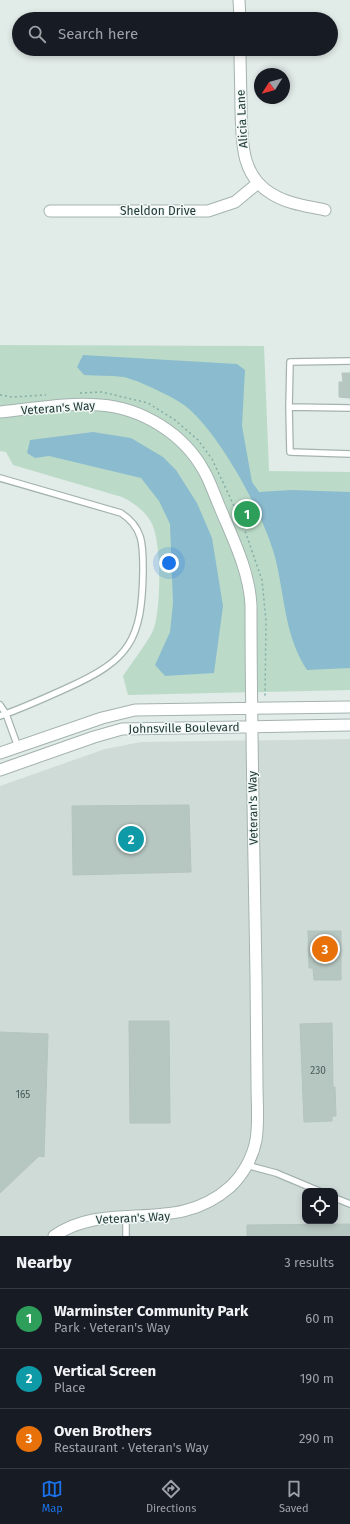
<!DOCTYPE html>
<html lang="en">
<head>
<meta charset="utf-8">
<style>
	:root { --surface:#171b24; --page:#20242c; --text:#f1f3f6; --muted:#9ea1a6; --line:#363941; --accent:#1a73e8 }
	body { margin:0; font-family:"Fira Sans",sans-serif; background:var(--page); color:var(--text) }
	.controls { position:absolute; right:12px; bottom:12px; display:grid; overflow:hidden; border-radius:8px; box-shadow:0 2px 6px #0003 }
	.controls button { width:36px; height:36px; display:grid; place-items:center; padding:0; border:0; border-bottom:1px solid var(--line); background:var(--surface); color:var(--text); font:20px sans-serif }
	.compass { position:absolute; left:254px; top:68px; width:36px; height:36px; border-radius:50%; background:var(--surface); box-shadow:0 2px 6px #0003; rotate:233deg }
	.you { position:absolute; left:169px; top:563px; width:14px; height:14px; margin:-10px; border:3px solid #fff; border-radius:50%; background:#1a73e8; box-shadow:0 0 0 6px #1a73e833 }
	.badge { display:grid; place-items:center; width:26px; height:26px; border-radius:50%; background:var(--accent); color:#fff; font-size:13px; font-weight:700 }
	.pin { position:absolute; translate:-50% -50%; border:2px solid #fff; box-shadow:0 1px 4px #0006 }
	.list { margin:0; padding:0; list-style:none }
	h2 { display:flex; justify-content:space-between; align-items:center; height:52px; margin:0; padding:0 16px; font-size:17px }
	h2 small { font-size:13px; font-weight:400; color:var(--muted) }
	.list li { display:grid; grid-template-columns:26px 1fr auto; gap:12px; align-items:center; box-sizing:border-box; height:60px; padding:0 16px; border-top:1px solid var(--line) }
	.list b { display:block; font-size:15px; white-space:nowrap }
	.list p { margin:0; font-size:13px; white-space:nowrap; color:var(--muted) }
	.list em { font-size:13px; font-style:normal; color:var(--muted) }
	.icon { flex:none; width:22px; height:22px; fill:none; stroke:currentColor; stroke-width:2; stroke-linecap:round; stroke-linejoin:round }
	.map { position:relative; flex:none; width:350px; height:1236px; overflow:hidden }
	.search { position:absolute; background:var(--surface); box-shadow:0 2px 6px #0003; left:12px; right:12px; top:12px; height:44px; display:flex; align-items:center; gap:10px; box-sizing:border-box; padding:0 14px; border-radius:22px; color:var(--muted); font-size:15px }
	.sheet { height:232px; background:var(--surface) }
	nav { display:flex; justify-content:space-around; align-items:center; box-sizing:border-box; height:56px; border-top:1px solid var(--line); background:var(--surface); font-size:11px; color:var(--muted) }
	nav a { display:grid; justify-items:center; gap:2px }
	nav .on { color:var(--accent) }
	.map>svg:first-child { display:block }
	.built { fill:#cfdbd7; fill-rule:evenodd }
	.green { fill:#bbdbc8 }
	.water { fill:#8bbbce }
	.building { fill:#b6c6c1; stroke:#b4c4c0 }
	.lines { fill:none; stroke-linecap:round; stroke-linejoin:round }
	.lane-casing { stroke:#a4b3b0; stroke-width:8 }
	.street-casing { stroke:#a4b3b0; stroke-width:13 }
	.path { stroke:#83ada6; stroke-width:1.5; stroke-dasharray:2 3; stroke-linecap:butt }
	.lane { stroke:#fff; stroke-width:5.5 }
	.street { stroke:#fff; stroke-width:11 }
	.labels { text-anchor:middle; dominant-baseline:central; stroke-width:3; stroke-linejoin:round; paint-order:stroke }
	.number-label { font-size:10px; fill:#475e5a }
	.street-label { font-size:12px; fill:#223b38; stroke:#f1f8f5 }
</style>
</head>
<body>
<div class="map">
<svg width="350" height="1236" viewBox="0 0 350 1236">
	<rect width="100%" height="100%" fill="#e1ebe8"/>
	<path class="built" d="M 350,739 L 350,1236 L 0,1236 L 0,786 L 105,749 L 141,742 ZM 305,1191 L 335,1191 L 335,1221 L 305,1221 Z"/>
	<path class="green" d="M 0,345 L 264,346 L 269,471 L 350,472 L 350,690 L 128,695 L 123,676 C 130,665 151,638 154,628 C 161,607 162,541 151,522 C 144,510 134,503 122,497 L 13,465 L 6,452 L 0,451 Z"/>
	<path class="water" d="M 83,355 L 237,364 L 245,370 L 242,426 L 252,482 L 259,492 L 291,490 L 350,492 L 350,668 L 307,670 C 284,635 285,596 275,557 C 264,515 218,430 184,405 C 173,397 136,379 123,377 C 110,375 97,376 84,375 L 77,367 Z
		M 93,432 L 131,438 L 163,457 L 176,470 L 197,503 L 212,538 L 223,606 L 214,673 L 165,676 L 155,665 L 170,632 L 173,603 L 170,524 L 159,501 L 141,478 L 49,456 L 35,458 L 27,453 L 30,440 Z"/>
	<path class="building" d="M 342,373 L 350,373 L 350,398 L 339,397 L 339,382 L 343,382 Z
		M 189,805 L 191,872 L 73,875 L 72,806 Z
		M 308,931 L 341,931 L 341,980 L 314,980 L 313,968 L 309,968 Z
		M 129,1021 L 169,1021 L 170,1123 L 130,1123 Z
		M 332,1023 L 333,1087 L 335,1087 L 336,1116 L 332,1116 L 332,1121 L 304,1122 L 300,1024 Z
		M 0,1032 L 48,1034 L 44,1157 L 39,1156 L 0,1193 Z
		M 350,1224 L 350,1236 L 247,1236 L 247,1225 Z"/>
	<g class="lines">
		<defs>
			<path id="lane" d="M 350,361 L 290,362 L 289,407 L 350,408
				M 289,407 L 290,452 L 350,454
				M 0,478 L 121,513 C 144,528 143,546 143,571 C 142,640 130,660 67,688 C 45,698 23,708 0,716
				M 0,705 L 6,714 L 18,747
				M 246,1165 L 276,1173 L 319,1191
				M 335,1198 L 350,1204
				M 126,1219 L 126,1236"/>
			<path id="street" d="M 239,0 L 240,19
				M 240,49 C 240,69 241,90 241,110 C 242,143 241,176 272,194 C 288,204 307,206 325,210
				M 50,211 L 208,211 L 235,202 L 258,183
				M 0,412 C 33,409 67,402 100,405 C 142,408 184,434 204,471 C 211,483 215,497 221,510 C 234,541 249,571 251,605 C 251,728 254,852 256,976 C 256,1012 257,1049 257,1085 C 257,1103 259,1122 256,1140 C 253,1157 243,1175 230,1187 C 175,1236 110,1198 54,1236
				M 0,753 L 102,718 L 135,710 L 350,707
				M 0,770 L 94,737 L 122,729 L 350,725"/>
		</defs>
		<use href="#lane" class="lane-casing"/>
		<use href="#street" class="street-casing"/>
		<path class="path" d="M 80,393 L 102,392 L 148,403 L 175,420 L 198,440 L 212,459 L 243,525 L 262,580 L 266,621 L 265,696
			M 0,395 L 12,397 L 46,395"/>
		<use href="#lane" class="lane"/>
		<use href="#street" class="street"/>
	</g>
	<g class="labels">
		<g class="number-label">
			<text x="318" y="1071">230</text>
			<text x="23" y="1095">165</text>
		</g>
		<g class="street-label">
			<text transform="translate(242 119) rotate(-93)">Alicia Lane</text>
			<text x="158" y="211">Sheldon Drive</text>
			<text transform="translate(58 408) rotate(-4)">Veteran's Way</text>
			<text transform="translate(184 728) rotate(-1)">Johnsville Boulevard</text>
			<text transform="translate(253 808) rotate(-91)">Veteran's Way</text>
			<text transform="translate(133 1218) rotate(-3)">Veteran's Way</text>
		</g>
	</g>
</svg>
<div class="controls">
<button><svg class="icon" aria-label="locate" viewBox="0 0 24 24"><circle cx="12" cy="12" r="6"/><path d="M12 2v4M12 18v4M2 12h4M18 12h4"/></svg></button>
</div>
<svg class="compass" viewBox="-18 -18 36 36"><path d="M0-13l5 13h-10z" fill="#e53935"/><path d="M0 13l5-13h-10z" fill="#9ea1a6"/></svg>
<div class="you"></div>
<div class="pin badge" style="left:247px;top:514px;background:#2e9e5b">1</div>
<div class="pin badge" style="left:131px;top:839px;background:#0f9aa8">2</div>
<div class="pin badge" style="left:325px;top:949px;background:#e8710a">3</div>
<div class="search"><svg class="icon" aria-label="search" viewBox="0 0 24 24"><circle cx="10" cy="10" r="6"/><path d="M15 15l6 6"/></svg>Search here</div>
</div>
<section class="sheet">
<h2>Nearby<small>3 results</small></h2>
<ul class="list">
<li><span class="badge" style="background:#2e9e5b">1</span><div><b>Warminster Community Park</b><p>Park · Veteran's Way</p></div><em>60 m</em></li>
<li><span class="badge" style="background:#0f9aa8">2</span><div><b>Vertical Screen</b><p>Place</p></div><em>190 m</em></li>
<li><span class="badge" style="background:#e8710a">3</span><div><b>Oven Brothers</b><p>Restaurant · Veteran's Way</p></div><em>290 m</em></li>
</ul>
</section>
<nav>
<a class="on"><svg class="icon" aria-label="map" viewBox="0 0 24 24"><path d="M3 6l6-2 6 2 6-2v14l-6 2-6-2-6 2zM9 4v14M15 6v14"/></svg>Map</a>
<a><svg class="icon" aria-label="directions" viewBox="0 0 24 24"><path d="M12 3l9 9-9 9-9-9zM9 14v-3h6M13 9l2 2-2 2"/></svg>Directions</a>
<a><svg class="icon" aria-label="saved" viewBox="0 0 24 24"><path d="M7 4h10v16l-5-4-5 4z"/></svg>Saved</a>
</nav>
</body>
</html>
